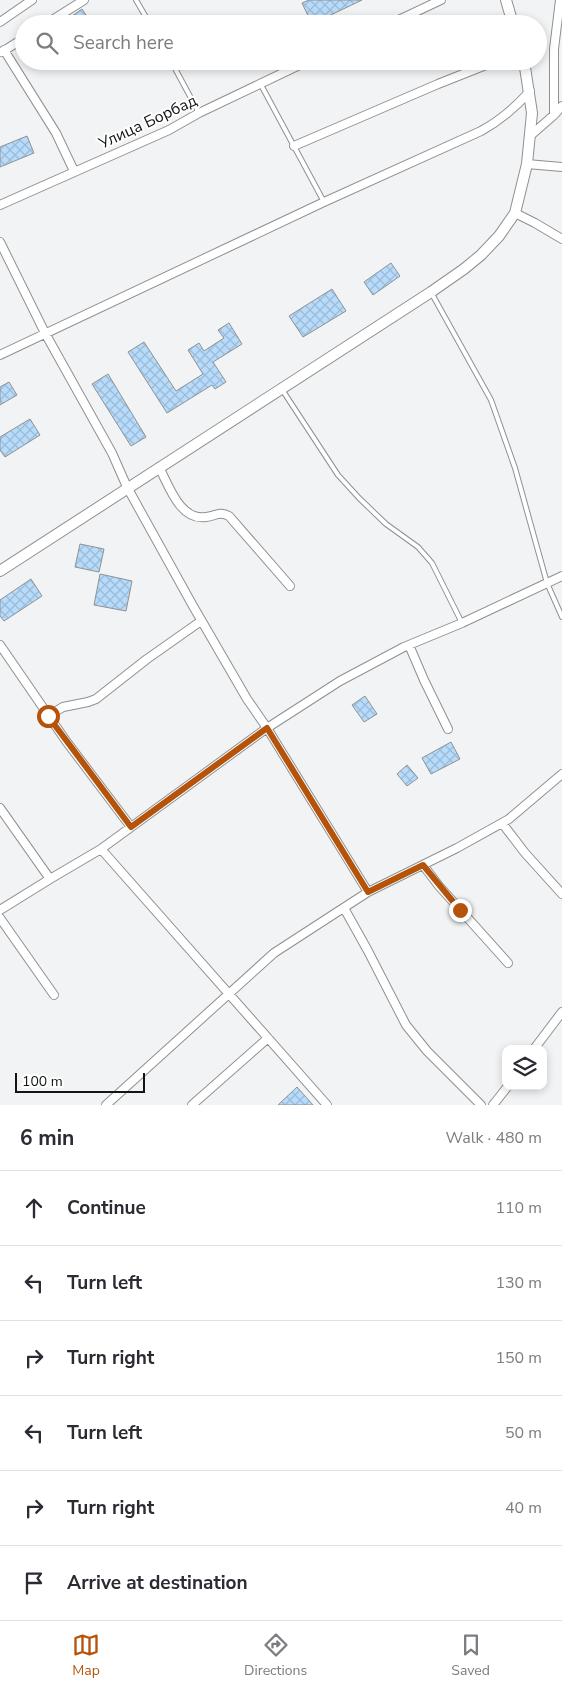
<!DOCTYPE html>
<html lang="en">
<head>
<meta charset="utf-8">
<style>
	:root { --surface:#fff; --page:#f2f2f3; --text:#2b2b33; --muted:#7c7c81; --line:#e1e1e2; --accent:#b45309 }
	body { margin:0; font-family:"Nunito Sans",sans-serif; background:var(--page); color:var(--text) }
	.controls { position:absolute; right:15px; bottom:15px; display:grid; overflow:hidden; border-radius:10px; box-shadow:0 2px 8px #0003 }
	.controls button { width:45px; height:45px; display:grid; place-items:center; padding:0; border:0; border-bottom:1px solid var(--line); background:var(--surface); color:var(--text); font:25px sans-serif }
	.scale { position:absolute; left:15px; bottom:12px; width:130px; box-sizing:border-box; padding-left:5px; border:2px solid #131414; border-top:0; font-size:14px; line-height:18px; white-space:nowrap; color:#131414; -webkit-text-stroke:4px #fff; paint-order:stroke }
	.stop { position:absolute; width:15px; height:15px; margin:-11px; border:4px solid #b45309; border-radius:50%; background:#fff }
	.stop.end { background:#b45309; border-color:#fff; box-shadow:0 1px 5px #0008 }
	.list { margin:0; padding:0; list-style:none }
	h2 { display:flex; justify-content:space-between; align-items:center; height:65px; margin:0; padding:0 20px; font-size:21px }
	h2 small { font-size:16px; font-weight:400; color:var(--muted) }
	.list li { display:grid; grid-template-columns:32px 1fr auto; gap:15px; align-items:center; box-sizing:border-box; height:75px; padding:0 20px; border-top:1px solid var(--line) }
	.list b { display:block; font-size:19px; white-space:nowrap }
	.list em { font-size:16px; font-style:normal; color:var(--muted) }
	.icon { flex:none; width:28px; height:28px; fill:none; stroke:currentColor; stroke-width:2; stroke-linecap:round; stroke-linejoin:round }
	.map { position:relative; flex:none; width:562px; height:1105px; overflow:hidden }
	.search { position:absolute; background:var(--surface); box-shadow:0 2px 8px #0003; left:15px; right:15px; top:15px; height:55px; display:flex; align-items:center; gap:12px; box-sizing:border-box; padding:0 18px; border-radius:28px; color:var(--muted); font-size:19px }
	.sheet { height:515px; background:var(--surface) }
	nav { display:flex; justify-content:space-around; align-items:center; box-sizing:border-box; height:70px; border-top:1px solid var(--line); background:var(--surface); font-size:14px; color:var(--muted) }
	nav a { display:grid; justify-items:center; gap:2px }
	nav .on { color:var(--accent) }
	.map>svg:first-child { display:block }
	.building { fill:url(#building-cross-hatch); stroke:#909293 }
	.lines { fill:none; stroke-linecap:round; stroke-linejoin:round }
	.service-casing { stroke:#8f9092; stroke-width:6 }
	.minor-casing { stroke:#8f9092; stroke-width:10 }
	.tertiary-casing { stroke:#8f9092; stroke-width:12 }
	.service { stroke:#fff; stroke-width:4 }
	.minor { stroke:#fff; stroke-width:8 }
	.tertiary { stroke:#fff; stroke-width:10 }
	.route { stroke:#b45309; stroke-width:6 }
	.labels { text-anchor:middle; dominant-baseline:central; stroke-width:4; stroke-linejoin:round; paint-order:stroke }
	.street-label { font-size:16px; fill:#131414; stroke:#fff }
</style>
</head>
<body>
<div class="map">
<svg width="562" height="1105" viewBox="0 0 562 1105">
	<defs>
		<pattern id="building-cross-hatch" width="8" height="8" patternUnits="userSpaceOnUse" patternTransform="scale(1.25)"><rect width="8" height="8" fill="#b6dbfb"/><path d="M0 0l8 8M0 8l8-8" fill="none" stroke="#9cbbd6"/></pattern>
	</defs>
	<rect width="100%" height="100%" fill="#f1f3f4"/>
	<path class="building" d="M 309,0 L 362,0 L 312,24 L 302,3 Z
		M 82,9 L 92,24 L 61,24 Z
		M 27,136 L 34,153 L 0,167 L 0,147 Z
		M 391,263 L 400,276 L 373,295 L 364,282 Z
		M 332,289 L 346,311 L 303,337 L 289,316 Z
		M 229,323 L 242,344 L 213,362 L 226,382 L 215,389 L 212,385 L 167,413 L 128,352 L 144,342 L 176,391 L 203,374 L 188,350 L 199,343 L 204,351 L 224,338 L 218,330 Z
		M 108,374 L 146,437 L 131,446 L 92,384 Z
		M 9,382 L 17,395 L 0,405 L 0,387 Z
		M 30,419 L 40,435 L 5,457 L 0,450 L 0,437 Z
		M 80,544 L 104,549 L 99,572 L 75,567 Z
		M 100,574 L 132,581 L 126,611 L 94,605 Z
		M 31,579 L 42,596 L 4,621 L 0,616 L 0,600 Z
		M 365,696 L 377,714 L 364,722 L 352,705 Z
		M 451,742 L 460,759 L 431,774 L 422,758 Z
		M 407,765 L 418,778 L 407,786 L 397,774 Z
		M 297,1087 L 313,1105 L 278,1105 Z"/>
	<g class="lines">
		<defs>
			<path id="service" d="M 136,0 L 150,24
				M 171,61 L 199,113
				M 260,83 L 324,202
				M 432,294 L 491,400 L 515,468 L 547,583 L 562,617
				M 283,391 L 338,475 L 359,498 L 386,524 L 418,547 L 432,563 L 462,623"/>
			<path id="minor" d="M 0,22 L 32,0
				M 46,24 L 84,0
				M 390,24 L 441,0
				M 4,50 L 56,133 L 74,171
				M 2,52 L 24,38
				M 554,115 L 554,49 L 560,0
				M 530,136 L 554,115 L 562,106
				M 294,146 L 438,84 L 496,61
				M 527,164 L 562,167
				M 0,205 L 169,130 L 199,113 L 308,61
				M 515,213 L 535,223 L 562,239
				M 0,242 L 45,333 L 112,453 L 127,487 L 193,606 L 247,699 L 267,728 L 368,892
				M 0,355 L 324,202 L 481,131 C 501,120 515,108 530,91
				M 159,467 C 169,486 180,521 206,517 C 215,516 220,511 229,516 L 290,586
				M 0,645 L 66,741 L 131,827
				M 409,645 L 424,680 L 448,729
				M 48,716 L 63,707 L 88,702 L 96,699 L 147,659 L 201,621
				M 0,808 L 50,879 L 101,849 L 267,728 L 340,681 L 404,647 L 462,623 L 562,576
				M 502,823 L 525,853 L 562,894
				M 101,849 L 327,1105
				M 423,865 L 439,886 L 508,963
				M 344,908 L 368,951 L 406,1025 L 427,1051 L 481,1105
				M 0,910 L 50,879
				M 0,918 L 54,995
				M 534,1049 L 562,1012
				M 106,1105 L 274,953 L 368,892 L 457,848 L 509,819 L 562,774
				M 192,1105 L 268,1038
				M 493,1105 L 508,1086"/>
			<path id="tertiary" d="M 506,0 L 513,24
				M 0,571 L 431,292 L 464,269 L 481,255 L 499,236 L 515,213 L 527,164 L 532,113 L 524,61"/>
		</defs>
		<use href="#service" class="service-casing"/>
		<use href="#minor" class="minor-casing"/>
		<use href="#tertiary" class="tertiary-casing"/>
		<use href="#service" class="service"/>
		<use href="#minor" class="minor"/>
		<use href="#tertiary" class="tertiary"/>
	</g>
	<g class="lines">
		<path class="route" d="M 48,716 L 131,827 L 267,728 L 368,892 L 423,865 L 460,910"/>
	</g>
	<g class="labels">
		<g class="street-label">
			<text transform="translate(148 122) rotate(-25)">Улица Борбад</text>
		</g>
	</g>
</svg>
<div class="controls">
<button><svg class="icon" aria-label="layers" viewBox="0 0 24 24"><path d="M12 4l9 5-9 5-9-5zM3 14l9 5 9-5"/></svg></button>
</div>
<div class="scale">100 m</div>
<div class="stop" style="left:48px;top:716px"></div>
<div class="stop end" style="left:460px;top:910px"></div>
<div class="search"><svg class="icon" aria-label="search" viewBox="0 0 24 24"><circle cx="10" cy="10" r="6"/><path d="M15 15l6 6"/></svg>Search here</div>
</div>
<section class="sheet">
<h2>6 min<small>Walk · 480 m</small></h2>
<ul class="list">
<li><svg class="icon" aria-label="ahead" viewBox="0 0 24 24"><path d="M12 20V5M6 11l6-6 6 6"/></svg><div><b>Continue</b></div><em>110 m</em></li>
<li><svg class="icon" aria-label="left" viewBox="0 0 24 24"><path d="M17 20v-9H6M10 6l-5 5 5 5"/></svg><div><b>Turn left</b></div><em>130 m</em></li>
<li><svg class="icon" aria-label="right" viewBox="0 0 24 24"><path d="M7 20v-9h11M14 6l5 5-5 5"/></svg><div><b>Turn right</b></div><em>150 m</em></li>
<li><svg class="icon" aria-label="left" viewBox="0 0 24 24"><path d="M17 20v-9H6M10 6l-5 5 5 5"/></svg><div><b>Turn left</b></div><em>50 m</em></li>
<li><svg class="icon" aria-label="right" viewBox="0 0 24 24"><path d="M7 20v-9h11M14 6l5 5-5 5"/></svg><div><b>Turn right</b></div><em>40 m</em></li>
<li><svg class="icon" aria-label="arrive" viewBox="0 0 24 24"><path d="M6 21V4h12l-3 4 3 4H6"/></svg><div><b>Arrive at destination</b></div></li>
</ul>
</section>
<nav>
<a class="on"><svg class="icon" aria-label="map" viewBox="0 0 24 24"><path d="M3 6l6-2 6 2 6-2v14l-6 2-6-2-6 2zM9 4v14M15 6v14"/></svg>Map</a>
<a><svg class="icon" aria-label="directions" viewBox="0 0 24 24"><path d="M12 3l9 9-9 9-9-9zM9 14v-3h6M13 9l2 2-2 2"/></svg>Directions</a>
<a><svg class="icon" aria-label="saved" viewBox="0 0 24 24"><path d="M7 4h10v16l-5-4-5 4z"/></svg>Saved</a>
</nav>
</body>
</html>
